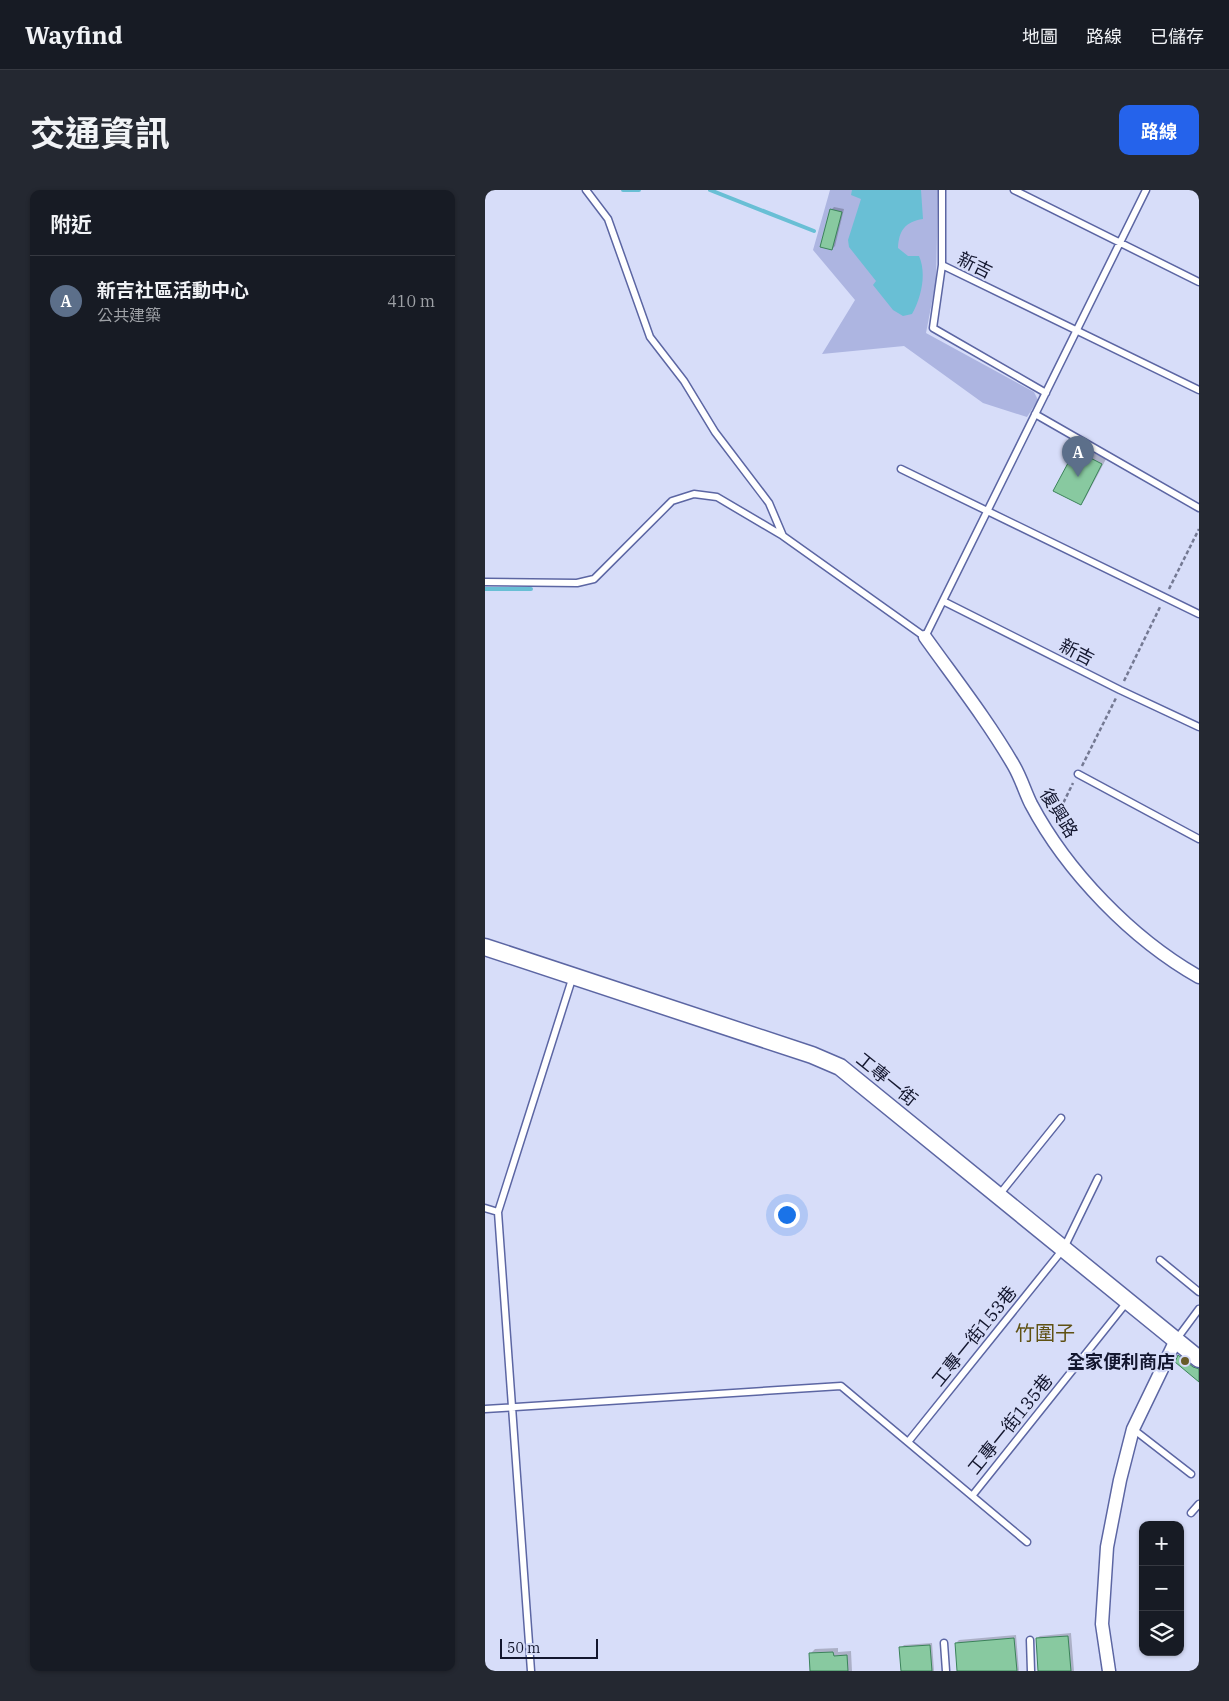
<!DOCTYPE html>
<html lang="zh-TW">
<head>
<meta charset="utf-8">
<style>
	:root { --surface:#171b24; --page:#242831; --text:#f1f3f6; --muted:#9ea1a6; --line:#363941; --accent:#2563eb }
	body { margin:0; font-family:"IBM Plex Serif","Noto Sans TC",serif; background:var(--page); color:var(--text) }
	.controls { position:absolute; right:15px; bottom:15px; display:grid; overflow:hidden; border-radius:10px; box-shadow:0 1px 4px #0004 }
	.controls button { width:45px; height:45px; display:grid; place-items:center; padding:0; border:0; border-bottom:1px solid var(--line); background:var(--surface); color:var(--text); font:25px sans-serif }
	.scale { position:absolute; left:15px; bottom:12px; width:98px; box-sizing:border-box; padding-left:5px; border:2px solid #13162e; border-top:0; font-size:14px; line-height:18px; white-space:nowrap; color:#13162e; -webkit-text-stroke:4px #d7ddf9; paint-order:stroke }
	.you { position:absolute; left:301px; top:1024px; width:18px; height:18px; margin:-12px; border:4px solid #fff; border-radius:50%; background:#1a73e8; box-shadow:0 0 0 8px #1a73e833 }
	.badge { display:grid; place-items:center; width:32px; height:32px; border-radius:50%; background:var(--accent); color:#fff; font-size:16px; font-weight:700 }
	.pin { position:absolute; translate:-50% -41px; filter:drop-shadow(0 1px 2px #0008) }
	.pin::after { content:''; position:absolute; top:26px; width:18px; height:15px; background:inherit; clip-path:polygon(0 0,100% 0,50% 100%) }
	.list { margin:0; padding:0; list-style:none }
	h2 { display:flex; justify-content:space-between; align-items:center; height:65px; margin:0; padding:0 20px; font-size:21px }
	h2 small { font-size:16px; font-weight:400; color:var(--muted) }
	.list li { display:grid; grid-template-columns:32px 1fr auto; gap:15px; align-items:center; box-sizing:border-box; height:90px; padding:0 20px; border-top:1px solid var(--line) }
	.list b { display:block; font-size:19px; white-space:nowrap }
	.list p { margin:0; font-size:16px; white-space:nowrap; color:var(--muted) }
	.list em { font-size:16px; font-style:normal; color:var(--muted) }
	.icon { flex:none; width:28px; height:28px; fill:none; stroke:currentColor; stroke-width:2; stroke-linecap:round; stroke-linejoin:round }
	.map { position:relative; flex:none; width:714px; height:1481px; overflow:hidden; border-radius:10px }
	header { display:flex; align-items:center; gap:30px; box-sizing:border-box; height:70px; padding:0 25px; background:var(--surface); border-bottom:1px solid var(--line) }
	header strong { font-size:24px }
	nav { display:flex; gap:28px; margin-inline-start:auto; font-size:18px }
	.intro { display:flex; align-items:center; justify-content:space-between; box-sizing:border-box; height:120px; padding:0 30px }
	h1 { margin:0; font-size:35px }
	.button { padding:12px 22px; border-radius:10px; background:var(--accent); color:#fff; font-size:18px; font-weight:700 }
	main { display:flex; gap:30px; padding:0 30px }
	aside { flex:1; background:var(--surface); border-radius:10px; box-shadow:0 1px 4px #0004 }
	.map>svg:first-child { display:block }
	.green { fill:#adb5e1 }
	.water { fill:#69bfd5 }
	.shadow { fill:#0003 }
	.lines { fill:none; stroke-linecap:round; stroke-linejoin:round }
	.stream { stroke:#69bfd5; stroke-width:4 }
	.building { fill:#88c9a0; stroke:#3b835a }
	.service-casing { stroke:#5c66a3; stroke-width:9 }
	.minor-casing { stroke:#5c66a3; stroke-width:15 }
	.tertiary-casing { stroke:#5c66a3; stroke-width:19 }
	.path { stroke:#747993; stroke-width:2.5; stroke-dasharray:4 2.5; stroke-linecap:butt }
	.service { stroke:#fff; stroke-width:6 }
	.minor { stroke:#fff; stroke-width:12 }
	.tertiary { stroke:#fff; stroke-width:16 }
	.poi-dot { fill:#685c28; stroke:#d7ddf9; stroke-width:2 }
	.labels { text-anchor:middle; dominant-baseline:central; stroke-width:4.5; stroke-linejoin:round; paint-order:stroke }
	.street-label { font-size:18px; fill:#13162e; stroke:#d7ddf9 }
	.poi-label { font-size:18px; font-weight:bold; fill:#13162e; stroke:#d7ddf9; text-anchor:end }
	.quarter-label { font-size:20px; fill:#5f5113; stroke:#d7ddf9 }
</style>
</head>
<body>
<header>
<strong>Wayfind</strong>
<nav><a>地圖</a><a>路線</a><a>已儲存</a></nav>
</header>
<div class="intro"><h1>交通資訊</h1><a class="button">路線</a></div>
<main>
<aside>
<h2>附近<small></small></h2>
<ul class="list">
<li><span class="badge" style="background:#5c6f8a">A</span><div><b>新吉社區活動中心</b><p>公共建築</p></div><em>410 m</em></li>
</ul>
</aside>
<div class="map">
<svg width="714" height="1481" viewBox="0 0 714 1481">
	<rect width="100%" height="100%" fill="#d7ddf9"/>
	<path class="green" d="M 345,0 L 453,0 L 451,91 L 441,143 L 549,202 L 553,210 L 542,227 L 498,213 L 419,156 L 337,164 L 370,110 L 328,60 Z"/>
	<path class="water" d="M 367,0 L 436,0 L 438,29 C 420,32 414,40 413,58 L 423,66 L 434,66 C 442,84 436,108 427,124 L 418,126 L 408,120 L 388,95 L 391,91 L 364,57 L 363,50 L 376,9 L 366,5 Z"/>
	<path class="shadow" d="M 349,17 L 359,19 L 350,56 L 347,59 L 346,20 Z
		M 595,256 L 621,269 L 600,309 L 596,314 L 570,300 L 591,260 Z
		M 697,1163 L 714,1175 L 714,1190 L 691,1171 Z
		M 586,1443 L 589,1481 L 555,1481 L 552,1448 L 555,1446 Z
		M 531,1445 L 534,1481 L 474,1481 L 471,1453 L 474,1450 Z
		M 447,1453 L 449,1481 L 417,1481 L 416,1458 L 419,1455 Z
		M 353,1458 L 353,1462 L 366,1461 L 367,1481 L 326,1481 L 325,1464 L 330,1459 Z"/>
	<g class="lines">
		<path class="stream" d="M 138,0 L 154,0
			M 225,0 L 329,41
			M 0,399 L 46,399"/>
	</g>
	<path class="building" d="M 345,19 L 357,22 L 347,60 L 335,57 Z
		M 590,260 L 617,274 L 596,315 L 568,301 Z
		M 693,1165 L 708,1177 L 714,1179 L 714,1192 L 690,1172 Z
		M 583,1446 L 586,1481 L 553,1481 L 551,1448 Z
		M 529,1448 L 532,1481 L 472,1481 L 470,1453 Z
		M 445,1455 L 447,1481 L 416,1481 L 414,1457 Z
		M 348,1462 L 349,1466 L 362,1465 L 363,1481 L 325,1481 L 324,1463 Z"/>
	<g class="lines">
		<defs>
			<path id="service" d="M 101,0 L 123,29 L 165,147 L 199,191 L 230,242 L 284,313 L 298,346 L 440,447 L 661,0
				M 457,0 L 457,75 L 448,138 L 561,203
				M 529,0 L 714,92
				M 457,75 L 714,200
				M 550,224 L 714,318
				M 416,279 L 714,424
				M 0,392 L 92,393 L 109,389 L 187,311 L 209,304 L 232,307 L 298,346
				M 458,411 L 635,500 L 714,537
				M 593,584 L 714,649
				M 514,1005 L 576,928
				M 0,1018 L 13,1022
				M 675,1070 L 714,1102
				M 691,1150 L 714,1119
				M 0,1219 L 356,1196 L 542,1352
				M 648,1239 L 706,1284
				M 423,1252 L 579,1058 L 613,988
				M 487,1306 L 642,1112
				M 706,1323 L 714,1314
				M 545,1450 L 546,1481
				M 459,1453 L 461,1481
				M 46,1481 L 13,1022 L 88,786"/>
			<path id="minor" d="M 440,447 C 470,489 503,531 529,576 C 536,588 540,602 546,614 C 582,682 647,749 714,787
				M 624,1481 L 617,1434 L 622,1357 L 635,1290 L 648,1239 L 691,1150"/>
			<path id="tertiary" d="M 0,757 L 327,865 L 355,877 L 714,1169"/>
		</defs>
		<use href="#service" class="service-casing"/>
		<use href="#minor" class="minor-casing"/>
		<use href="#tertiary" class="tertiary-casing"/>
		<path class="path" d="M 684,399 L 714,339
			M 639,491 L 676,415
			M 597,576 L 631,508
			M 570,630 L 588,593"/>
		<use href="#service" class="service"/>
		<use href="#minor" class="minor"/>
		<use href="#tertiary" class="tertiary"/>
	</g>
	<circle class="poi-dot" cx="700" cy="1171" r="5"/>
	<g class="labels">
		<g class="street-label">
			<text transform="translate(490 75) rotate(26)">新吉</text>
			<text transform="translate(592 462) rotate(27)">新吉</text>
			<text transform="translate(574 623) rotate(58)">復興路</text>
			<text transform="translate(402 889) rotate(39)">工專一街</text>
			<text transform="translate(489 1146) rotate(-51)">工專一街153巷</text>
			<text transform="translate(525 1234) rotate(-51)">工專一街135巷</text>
		</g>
		<g class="poi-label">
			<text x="690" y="1171">全家便利商店</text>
		</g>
		<g class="quarter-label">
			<text x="560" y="1142">竹圍子</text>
		</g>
	</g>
</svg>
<div class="controls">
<button>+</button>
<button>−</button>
<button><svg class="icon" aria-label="layers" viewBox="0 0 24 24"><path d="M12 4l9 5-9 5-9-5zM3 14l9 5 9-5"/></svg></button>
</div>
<div class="scale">50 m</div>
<div class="you"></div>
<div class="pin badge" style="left:593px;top:287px;background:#5c6f8a">A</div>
</div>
</main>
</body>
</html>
